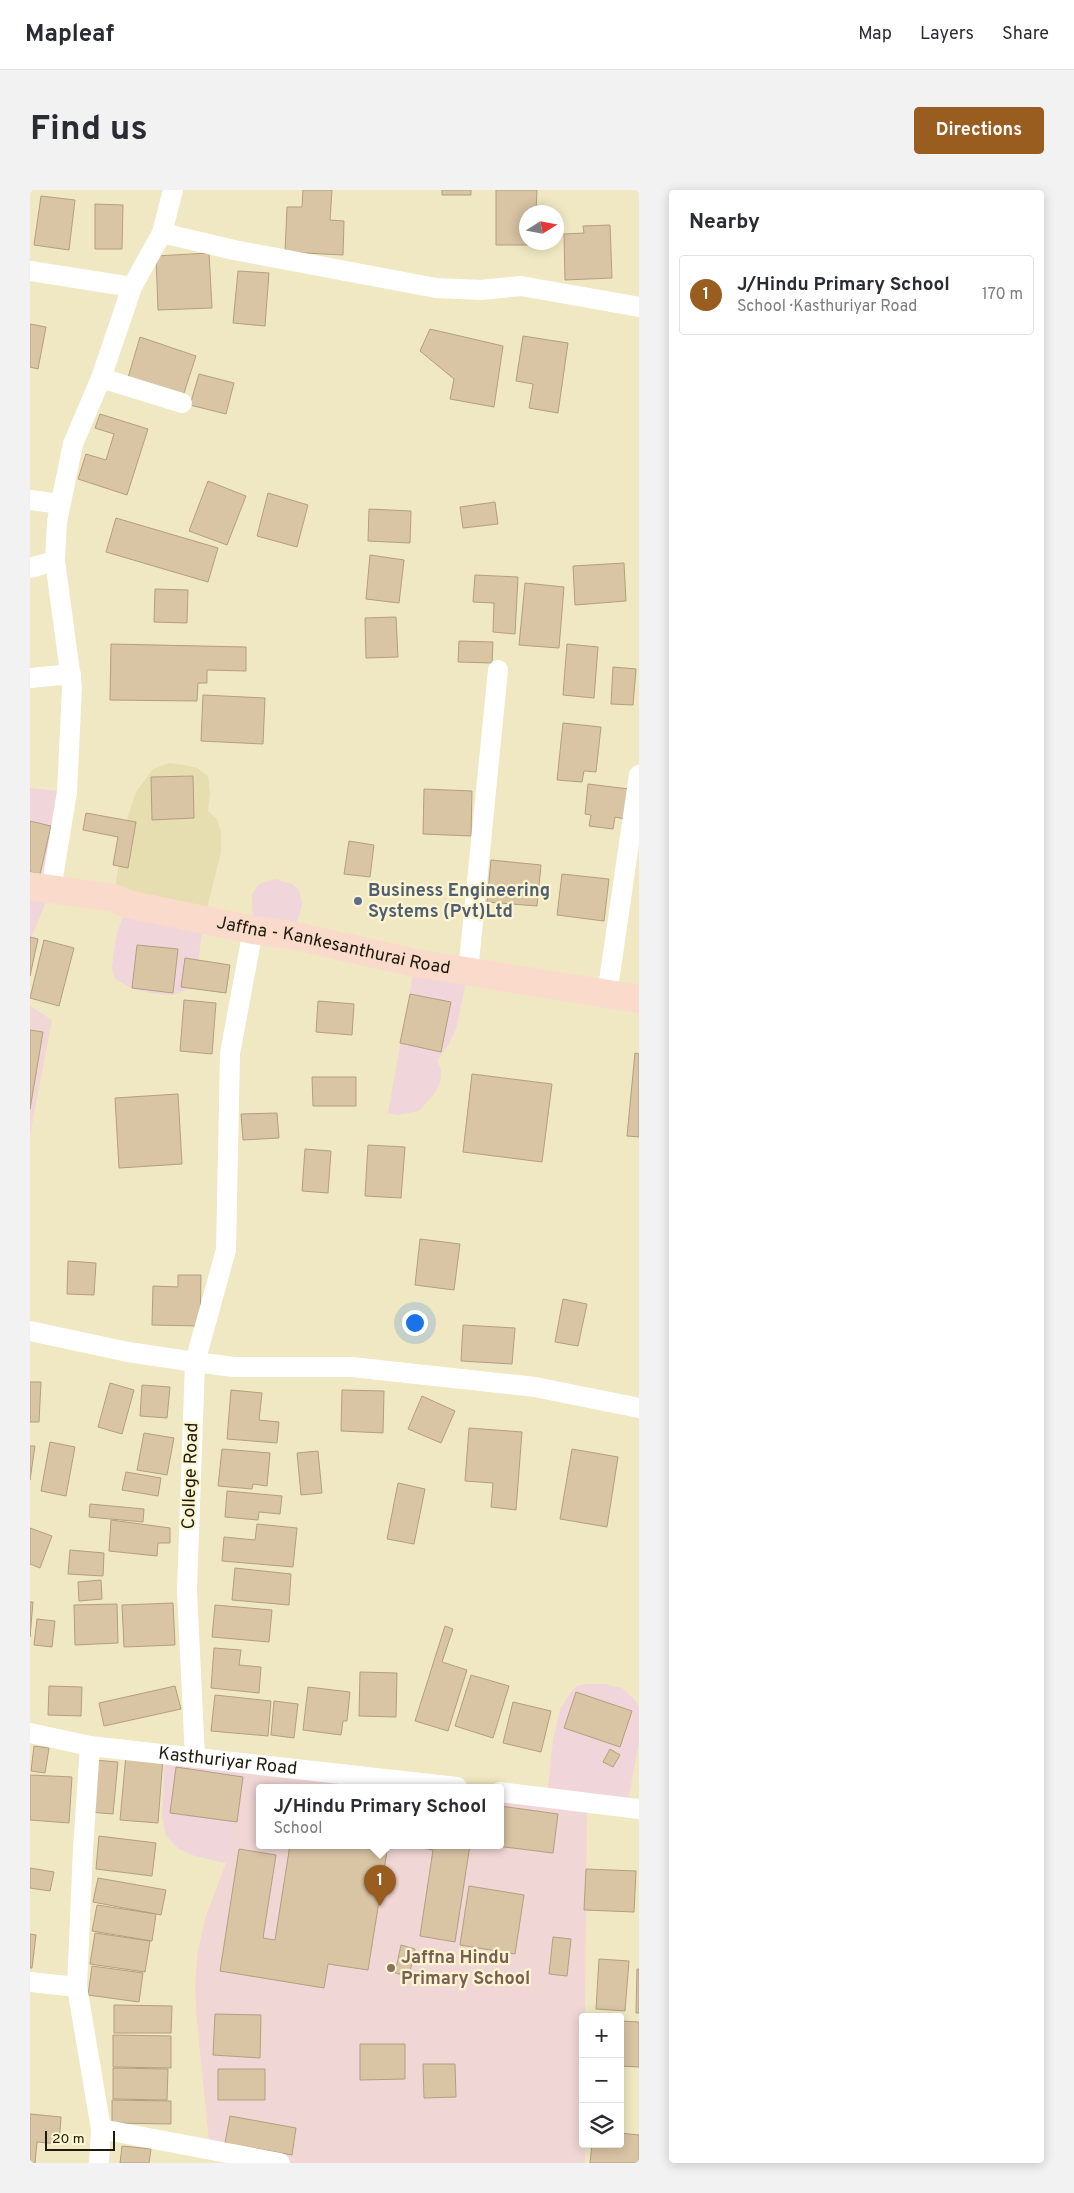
<!DOCTYPE html>
<html lang="en">
<head>
<meta charset="utf-8">
<style>
	:root { --surface:#fff; --page:#f2f2f3; --text:#2b2b33; --muted:#7c7c81; --line:#e1e1e2; --accent:#995d20 }
	body { margin:0; font-family:Overpass,sans-serif; background:var(--page); color:var(--text) }
	.controls { position:absolute; right:15px; bottom:15px; display:grid; overflow:hidden; border-radius:5px; box-shadow:0 2px 12px #0003 }
	.controls button { width:45px; height:45px; display:grid; place-items:center; padding:0; border:0; border-bottom:1px solid var(--line); background:var(--surface); color:var(--text); font:25px sans-serif }
	.compass { position:absolute; left:489px; top:15px; width:45px; height:45px; border-radius:50%; background:var(--surface); box-shadow:0 2px 12px #0003; rotate:79deg }
	.scale { position:absolute; left:15px; bottom:12px; width:70px; box-sizing:border-box; padding-left:5px; border:2px solid #1e1b0d; border-top:0; font-size:14px; line-height:18px; white-space:nowrap; color:#1e1b0d; -webkit-text-stroke:4px #fdf5cf; paint-order:stroke }
	.you { position:absolute; left:384px; top:1132px; width:18px; height:18px; margin:-12px; border:4px solid #fff; border-radius:50%; background:#1a73e8; box-shadow:0 0 0 8px #1a73e833 }
	.badge { display:grid; place-items:center; width:32px; height:32px; border-radius:50%; background:var(--accent); color:#fff; font-size:16px; font-weight:700 }
	.pin { position:absolute; translate:-50% -41px; filter:drop-shadow(0 1px 2px #0008) }
	.pin::after { content:''; position:absolute; top:26px; width:18px; height:15px; background:inherit; clip-path:polygon(0 0,100% 0,50% 100%) }
	.popup { position:absolute; left:226px; top:1594px; width:248px; height:65px; box-sizing:border-box; display:grid; place-content:center; border-radius:5px; background:var(--surface); filter:drop-shadow(0 1px 4px #0005); font-size:16px; white-space:nowrap; color:var(--muted) }
	.popup b { font-size:19px; color:var(--text) }
	.popup::after { content:''; position:absolute; left:50%; top:100%; margin-left:-10px; border:10px solid transparent; border-top-color:var(--surface) }
	.list { margin:0; padding:0; list-style:none }
	h2 { display:flex; justify-content:space-between; align-items:center; height:65px; margin:0; padding:0 20px; font-size:21px }
	h2 small { font-size:16px; font-weight:400; color:var(--muted) }
	.list li { display:grid; grid-template-columns:32px 1fr auto; gap:15px; align-items:center; box-sizing:border-box; height:80px; margin:0 10px 10px; padding:0 10px; border:1px solid var(--line); border-radius:5px }
	.list b { display:block; font-size:19px; white-space:nowrap }
	.list p { margin:0; font-size:16px; white-space:nowrap; color:var(--muted) }
	.list em { font-size:16px; font-style:normal; color:var(--muted) }
	.icon { flex:none; width:28px; height:28px; fill:none; stroke:currentColor; stroke-width:2; stroke-linecap:round; stroke-linejoin:round }
	.map { position:relative; flex:none; width:609px; height:1973px; overflow:hidden; border-radius:5px }
	header { display:flex; align-items:center; gap:30px; box-sizing:border-box; height:70px; padding:0 25px; background:var(--surface); border-bottom:1px solid var(--line) }
	header strong { font-size:24px }
	nav { display:flex; gap:28px; margin-inline-start:auto; font-size:18px }
	.intro { display:flex; align-items:center; justify-content:space-between; box-sizing:border-box; height:120px; padding:0 30px }
	h1 { margin:0; font-size:35px }
	.button { padding:12px 22px; border-radius:5px; background:var(--accent); color:#fff; font-size:18px; font-weight:700 }
	main { display:flex; gap:30px; padding:0 30px }
	aside { flex:1; background:var(--surface); border-radius:5px; box-shadow:0 2px 12px #0003 }
	.map>svg:first-child { display:block }
	.commercial { fill:#f0d5da }
	.built { fill:#e6ddb0 }
	.education { fill:#f0d6d4 }
	.building { fill:#d9c4a4; stroke:#b39f80 }
	.lines { fill:none; stroke-linecap:round; stroke-linejoin:round }
	.street { stroke:#fff; stroke-width:20 }
	.primary { stroke:#fadacb; stroke-width:28 }
	.service-dot { fill:#5c6f8a; stroke:#fdf5cf; stroke-width:2 }
	.education-dot { fill:#8d6e63; stroke:#fdf5cf; stroke-width:2 }
	.labels { text-anchor:middle; dominant-baseline:central; stroke-width:4.5; stroke-linejoin:round; paint-order:stroke }
	.service-label { font-size:18px; font-weight:bold; fill:#4e5e75; stroke:#fdf5cf; text-anchor:start }
	.street-label { font-size:18px; fill:#1e1b0d; stroke:#fdf5cf }
	.education-label { font-size:18px; font-weight:bold; fill:#785e54; stroke:#fdf5cf; text-anchor:start }
</style>
</head>
<body>
<header>
<strong>Mapleaf</strong>
<nav><a>Map</a><a>Layers</a><a>Share</a></nav>
</header>
<div class="intro"><h1>Find us</h1><a class="button">Directions</a></div>
<main>
<div class="map">
<svg width="609" height="1973" viewBox="0 0 609 1973">
	<rect width="100%" height="100%" fill="#efe8c2"/>
	<path class="commercial" d="M 0,598 L 37,602 L 21,699 L 0,751 Z
		M 245,689 L 262,694 L 269,700 L 272,712 L 270,724 L 261,745 L 223,740 L 222,704 L 229,694 Z
		M 97,714 L 174,730 L 169,765 L 160,798 L 143,805 L 120,803 L 103,799 L 85,789 L 82,777 L 86,747 Z
		M 385,773 L 438,782 L 426,839 L 419,854 L 407,871 L 411,880 L 410,892 L 405,903 L 389,921 L 368,925 L 358,923 Z
		M 556,1494 L 574,1494 L 592,1498 L 605,1510 L 609,1517 L 609,1551 L 597,1617 L 517,1607 L 523,1551 L 530,1519 L 541,1502 L 547,1496 Z
		M 135,1564 L 218,1574 L 196,1673 L 165,1666 L 149,1659 L 136,1646 L 132,1627 Z"/>
	<path class="built" d="M 139,573 L 154,575 L 167,578 L 178,586 L 180,603 L 178,621 L 187,629 L 191,642 L 191,662 L 174,730 L 84,708 L 93,642 L 106,602 L 123,579 Z"/>
	<path class="education" d="M 0,816 L 22,830 L 0,945 Z
		M 218,1574 L 427,1597 L 230,1597 L 230,1655 L 470,1655 L 470,1602 L 557,1613 L 555,1827 L 553,1827 L 553,1954 L 555,1954 L 555,1973 L 250,1973 L 180,1960 L 167,1831 L 165,1797 L 168,1760 L 176,1726 L 196,1673 Z"/>
	<path class="building" d="M 273,0 L 302,0 L 300,30 L 314,31 L 313,65 L 255,62 L 257,17 L 272,17 Z
		M 412,0 L 441,0 L 441,5 L 412,5 Z
		M 466,0 L 507,0 L 506,22 L 497,22 L 497,52 L 506,52 L 506,55 L 466,55 Z
		M 11,6 L 45,10 L 39,60 L 4,55 Z
		M 65,14 L 93,15 L 92,59 L 65,59 Z
		M 580,35 L 582,88 L 535,90 L 534,44 L 554,43 L 553,36 Z
		M 179,63 L 182,118 L 128,120 L 126,66 Z
		M 208,81 L 239,83 L 235,136 L 203,133 Z
		M 0,134 L 16,137 L 8,179 L 0,177 Z
		M 400,139 L 473,156 L 464,217 L 420,209 L 424,189 L 390,161 Z
		M 493,146 L 538,153 L 528,223 L 499,218 L 503,194 L 486,191 Z
		M 110,147 L 166,166 L 152,209 L 97,191 Z
		M 169,184 L 204,193 L 196,224 L 160,215 Z
		M 70,224 L 118,239 L 97,305 L 48,289 L 56,264 L 76,270 L 84,244 L 65,238 Z
		M 178,291 L 216,306 L 197,355 L 159,341 Z
		M 238,303 L 278,315 L 267,357 L 227,346 Z
		M 465,312 L 468,334 L 433,338 L 430,317 Z
		M 339,319 L 381,321 L 380,353 L 338,351 Z
		M 86,328 L 188,358 L 178,392 L 76,362 Z
		M 340,365 L 374,370 L 369,413 L 336,409 Z
		M 594,373 L 596,411 L 545,415 L 543,376 Z
		M 445,385 L 488,387 L 485,444 L 463,442 L 464,413 L 443,412 Z
		M 495,393 L 534,397 L 529,458 L 489,455 Z
		M 125,399 L 158,400 L 157,433 L 124,432 Z
		M 366,427 L 368,467 L 336,468 L 335,428 Z
		M 429,451 L 463,452 L 462,473 L 428,472 Z
		M 81,454 L 216,457 L 216,481 L 177,480 L 177,493 L 168,493 L 167,511 L 80,510 Z
		M 537,454 L 568,457 L 564,508 L 533,505 Z
		M 583,477 L 606,479 L 603,515 L 581,514 Z
		M 173,505 L 235,508 L 233,554 L 171,551 Z
		M 533,533 L 571,537 L 566,582 L 554,581 L 552,592 L 527,590 Z
		M 163,586 L 164,628 L 122,630 L 121,587 Z
		M 558,594 L 599,599 L 595,629 L 585,627 L 583,639 L 559,636 L 561,625 L 555,624 Z
		M 394,599 L 442,601 L 441,646 L 393,644 Z
		M 56,623 L 106,632 L 98,678 L 83,675 L 88,647 L 53,640 Z
		M 0,631 L 21,636 L 10,684 L 0,682 Z
		M 319,651 L 344,655 L 340,687 L 314,684 Z
		M 461,670 L 511,675 L 507,716 L 457,712 Z
		M 532,684 L 579,689 L 574,731 L 527,725 Z
		M 0,747 L 8,749 L 0,786 Z
		M 14,750 L 44,758 L 29,816 L 0,808 Z
		M 107,755 L 148,759 L 143,803 L 102,798 Z
		M 155,768 L 200,775 L 196,803 L 151,797 Z
		M 380,804 L 421,812 L 411,862 L 370,853 Z
		M 154,810 L 186,813 L 182,864 L 150,861 Z
		M 288,811 L 324,814 L 322,845 L 286,842 Z
		M 0,840 L 13,842 L 0,919 Z
		M 605,863 L 609,864 L 609,947 L 597,946 Z
		M 442,884 L 522,894 L 512,972 L 433,962 Z
		M 282,887 L 326,887 L 326,916 L 283,916 Z
		M 148,904 L 152,974 L 89,978 L 85,908 Z
		M 247,923 L 249,948 L 213,950 L 211,924 Z
		M 338,955 L 375,957 L 371,1008 L 335,1006 Z
		M 275,959 L 301,961 L 298,1003 L 272,1001 Z
		M 390,1049 L 430,1054 L 424,1100 L 385,1095 Z
		M 38,1071 L 66,1073 L 64,1105 L 37,1104 Z
		M 148,1085 L 171,1085 L 170,1136 L 122,1135 L 123,1096 L 148,1097 Z
		M 533,1109 L 557,1114 L 548,1156 L 525,1152 Z
		M 433,1135 L 485,1138 L 482,1174 L 431,1171 Z
		M 0,1192 L 11,1192 L 9,1232 L 0,1232 Z
		M 80,1193 L 104,1200 L 92,1244 L 68,1237 Z
		M 112,1195 L 140,1197 L 137,1228 L 110,1226 Z
		M 201,1200 L 232,1203 L 229,1230 L 249,1232 L 247,1253 L 197,1249 Z
		M 312,1200 L 354,1201 L 353,1243 L 311,1241 Z
		M 392,1206 L 425,1221 L 411,1253 L 378,1239 Z
		M 439,1238 L 492,1242 L 486,1320 L 461,1317 L 463,1293 L 435,1291 Z
		M 114,1243 L 144,1248 L 137,1285 L 107,1280 Z
		M 20,1252 L 45,1257 L 36,1306 L 11,1301 Z
		M 0,1256 L 5,1256 L 0,1290 Z
		M 192,1259 L 240,1263 L 237,1296 L 223,1294 L 222,1299 L 188,1296 Z
		M 542,1259 L 588,1267 L 577,1337 L 530,1329 Z
		M 288,1261 L 292,1303 L 271,1305 L 267,1263 Z
		M 96,1282 L 131,1288 L 128,1306 L 92,1300 Z
		M 368,1293 L 395,1299 L 384,1354 L 357,1349 Z
		M 197,1301 L 252,1306 L 250,1324 L 229,1322 L 228,1330 L 195,1327 Z
		M 60,1314 L 114,1319 L 113,1332 L 59,1327 Z
		M 81,1330 L 140,1338 L 140,1353 L 128,1353 L 127,1366 L 79,1361 Z
		M 227,1334 L 267,1338 L 263,1377 L 192,1371 L 194,1347 L 225,1350 Z
		M 0,1338 L 22,1346 L 10,1378 L 0,1374 Z
		M 40,1360 L 74,1363 L 73,1386 L 38,1384 Z
		M 205,1378 L 261,1384 L 259,1415 L 202,1410 Z
		M 71,1390 L 72,1409 L 49,1411 L 48,1392 Z
		M 0,1412 L 3,1412 L 0,1447 Z
		M 143,1413 L 145,1455 L 94,1457 L 92,1415 Z
		M 87,1414 L 88,1453 L 45,1455 L 44,1415 Z
		M 185,1415 L 242,1420 L 239,1452 L 182,1447 Z
		M 7,1429 L 25,1431 L 22,1457 L 4,1455 Z
		M 415,1436 L 423,1439 L 412,1472 L 437,1480 L 418,1541 L 385,1531 Z
		M 184,1458 L 211,1460 L 209,1475 L 231,1477 L 229,1503 L 181,1498 Z
		M 330,1482 L 367,1483 L 366,1527 L 329,1526 Z
		M 441,1485 L 479,1496 L 463,1548 L 425,1536 Z
		M 19,1496 L 52,1497 L 51,1526 L 18,1525 Z
		M 145,1496 L 151,1519 L 74,1536 L 69,1513 Z
		M 278,1497 L 320,1502 L 317,1531 L 313,1531 L 311,1545 L 273,1540 Z
		M 546,1502 L 602,1521 L 590,1557 L 534,1538 Z
		M 185,1505 L 241,1511 L 238,1546 L 181,1541 Z
		M 244,1511 L 268,1514 L 264,1548 L 241,1545 Z
		M 483,1512 L 521,1521 L 511,1562 L 473,1553 Z
		M 4,1556 L 19,1558 L 15,1583 L 1,1581 Z
		M 580,1559 L 590,1565 L 583,1577 L 573,1572 Z
		M 96,1565 L 133,1568 L 128,1633 L 90,1630 Z
		M 64,1570 L 88,1572 L 83,1624 L 59,1622 Z
		M 146,1577 L 213,1587 L 207,1632 L 140,1623 Z
		M 0,1585 L 42,1587 L 39,1633 L 0,1630 Z
		M 470,1616 L 528,1624 L 523,1663 L 458,1655 L 470,1655 Z
		M 69,1646 L 126,1653 L 122,1686 L 66,1679 Z
		M 260,1655 L 358,1655 L 338,1780 L 298,1774 L 294,1798 L 190,1781 L 209,1659 L 246,1665 L 233,1748 L 245,1750 Z
		M 373,1655 L 440,1655 L 425,1752 L 390,1746 L 403,1660 Z
		M 0,1678 L 24,1682 L 20,1701 L 0,1698 Z
		M 556,1679 L 606,1681 L 604,1722 L 554,1720 Z
		M 68,1688 L 136,1700 L 131,1725 L 63,1712 Z
		M 439,1696 L 494,1705 L 485,1764 L 430,1755 Z
		M 67,1715 L 126,1724 L 122,1751 L 62,1741 Z
		M 65,1743 L 120,1751 L 115,1782 L 60,1774 Z
		M 0,1744 L 6,1745 L 2,1778 L 0,1778 Z
		M 523,1747 L 541,1749 L 537,1786 L 519,1784 Z
		M 371,1755 L 385,1759 L 379,1786 L 365,1783 Z
		M 569,1769 L 599,1771 L 595,1821 L 566,1819 Z
		M 62,1776 L 113,1783 L 109,1812 L 58,1805 Z
		M 607,1779 L 609,1779 L 609,1823 L 606,1823 Z
		M 84,1815 L 142,1816 L 141,1843 L 84,1843 Z
		M 185,1824 L 231,1825 L 230,1868 L 183,1865 Z
		M 590,1831 L 609,1832 L 609,1877 L 590,1876 Z
		M 83,1845 L 141,1846 L 141,1878 L 83,1877 Z
		M 330,1854 L 375,1854 L 375,1889 L 330,1890 Z
		M 393,1874 L 425,1874 L 426,1907 L 394,1908 Z
		M 83,1878 L 138,1879 L 137,1910 L 83,1909 Z
		M 188,1879 L 235,1879 L 235,1910 L 188,1910 Z
		M 82,1910 L 141,1911 L 141,1934 L 82,1933 Z
		M 0,1924 L 31,1927 L 29,1954 L 7,1952 L 5,1973 L 0,1973 Z
		M 200,1926 L 266,1938 L 262,1965 L 195,1953 Z
		M 590,1943 L 609,1945 L 609,1973 L 560,1973 L 562,1954 L 590,1954 Z
		M 92,1956 L 121,1959 L 119,1973 L 90,1973 Z"/>
	<g class="lines">
		<g class="street">
			<path d="M 132,43 L 204,60 L 406,98 L 451,100 L 491,96 L 609,117"/>
			<path d="M 0,81 L 102,97"/>
			<path d="M 71,188 L 152,213"/>
			<path d="M 0,310 L 30,314"/>
			<path d="M 0,378 L 25,371"/>
			<path d="M 0,488 L 41,484"/>
			<path d="M 21,699 L 37,602 L 42,497 L 25,371 L 27,332 L 43,254 L 71,188 L 102,97 L 132,43 L 143,0"/>
			<path d="M 223,740 L 200,863 L 196,1060 L 165,1172 L 204,1177 L 322,1177 L 505,1197 L 609,1218"/>
			<path d="M 438,782 L 468,480"/>
			<path d="M 577,805 L 609,585"/>
			<path d="M 0,1141 L 98,1162 L 165,1172 L 157,1401 L 165,1567"/>
			<path id="s1" d="M 0,1543 L 60,1556 L 427,1597"/>
			<path d="M 60,1556 L 53,1659 L 47,1797 L 71,1939 L 69,1973"/>
			<path d="M 470,1602 L 609,1619"/>
			<path d="M 0,1792 L 47,1797"/>
			<path d="M 71,1939 L 250,1973"/>
		</g>
		<path class="primary" id="s2" d="M 0,696 L 84,708 L 97,714 L 223,740 L 261,745 L 385,773 L 609,809"/>
	</g>
	<circle class="service-dot" cx="328" cy="711" r="5"/>
	<circle class="education-dot" cx="361" cy="1778" r="5"/>
	<g class="labels">
		<g class="service-label">
			<text x="338" y="701">Business Engineering<tspan x="338" dy="21">Systems (Pvt)Ltd</tspan></text>
		</g>
		<g class="street-label">
			<text stroke="none"><textPath href="#s2" startOffset="310">Jaffna - Kankesanthurai Road</textPath></text>
			<text transform="translate(161 1286) rotate(-88)">College Road</text>
			<text stroke="none"><textPath href="#s1" startOffset="200">Kasthuriyar Road</textPath></text>
		</g>
		<g class="education-label">
			<text x="371" y="1768">Jaffna Hindu<tspan x="371" dy="21">Primary School</tspan></text>
		</g>
	</g>
</svg>
<div class="controls">
<button>+</button>
<button>−</button>
<button><svg class="icon" aria-label="layers" viewBox="0 0 24 24"><path d="M12 4l9 5-9 5-9-5zM3 14l9 5 9-5"/></svg></button>
</div>
<svg class="compass" viewBox="-18 -18 36 36"><path d="M0-13l5 13h-10z" fill="#e53935"/><path d="M0 13l5-13h-10z" fill="#7c7c81"/></svg>
<div class="scale">20 m</div>
<div class="you"></div>
<div class="pin badge" style="left:350px;top:1716px">1</div>
<div class="popup"><b>J/Hindu Primary School</b>School</div>
</div>
<aside>
<h2>Nearby<small></small></h2>
<ul class="list">
<li><span class="badge">1</span><div><b>J/Hindu Primary School</b><p>School · Kasthuriyar Road</p></div><em>170 m</em></li>
</ul>
</aside>
</main>
</body>
</html>
